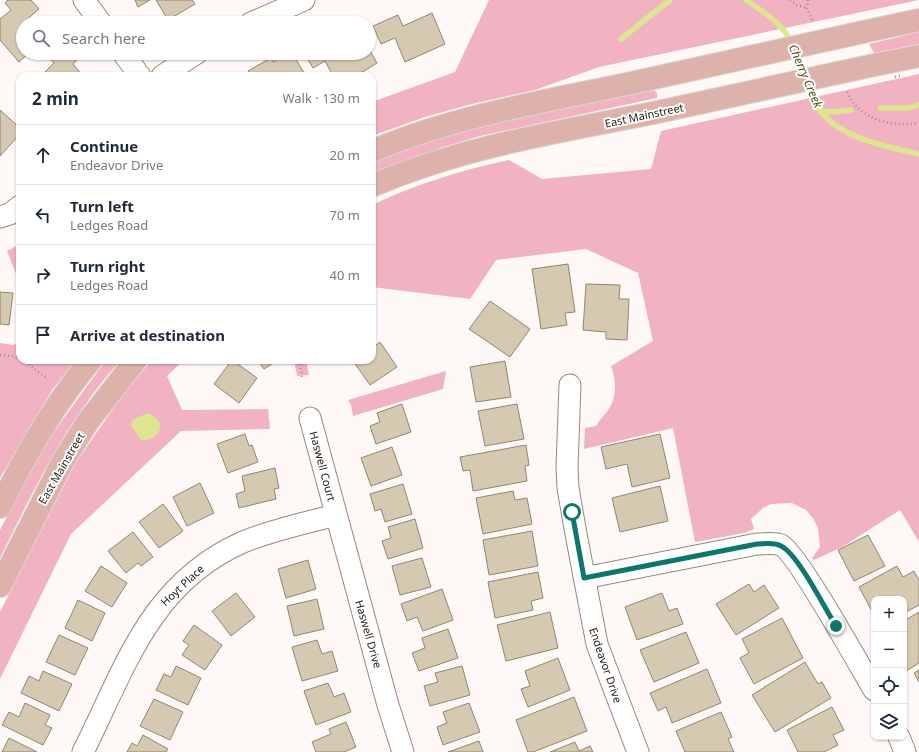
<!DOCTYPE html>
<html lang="en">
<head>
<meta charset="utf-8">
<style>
	:root { --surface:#fff; --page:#f2f2f3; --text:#1f2937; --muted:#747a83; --line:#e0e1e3 }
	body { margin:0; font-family:"Noto Sans",sans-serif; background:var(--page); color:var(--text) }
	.controls { position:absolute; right:12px; bottom:12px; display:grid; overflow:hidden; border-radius:8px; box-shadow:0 1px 3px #0004 }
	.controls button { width:36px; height:36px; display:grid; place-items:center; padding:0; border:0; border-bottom:1px solid var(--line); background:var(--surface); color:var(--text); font:20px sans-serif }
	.stop { position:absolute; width:12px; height:12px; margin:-9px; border:3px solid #0f766e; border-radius:50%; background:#fff }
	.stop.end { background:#0f766e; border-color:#fff; box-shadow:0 1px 4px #0008 }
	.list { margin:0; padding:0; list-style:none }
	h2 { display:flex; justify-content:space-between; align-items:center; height:52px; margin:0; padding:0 16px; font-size:17px }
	h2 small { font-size:13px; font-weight:400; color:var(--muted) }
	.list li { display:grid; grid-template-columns:26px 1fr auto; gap:12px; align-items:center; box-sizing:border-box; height:60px; padding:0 16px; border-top:1px solid var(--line) }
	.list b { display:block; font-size:15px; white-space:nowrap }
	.list p { margin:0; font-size:13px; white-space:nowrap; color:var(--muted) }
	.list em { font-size:13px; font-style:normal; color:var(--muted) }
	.icon { flex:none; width:22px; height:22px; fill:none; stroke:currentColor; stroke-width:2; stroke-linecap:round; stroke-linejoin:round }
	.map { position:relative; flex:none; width:919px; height:752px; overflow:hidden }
	.search { position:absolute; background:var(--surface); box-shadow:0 1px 3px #0004; left:16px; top:16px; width:360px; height:44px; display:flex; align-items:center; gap:10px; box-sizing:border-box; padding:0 14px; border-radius:22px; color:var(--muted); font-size:15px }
	.panel { position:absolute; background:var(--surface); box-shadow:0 1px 3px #0004; left:16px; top:72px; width:360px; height:292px; border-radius:12px }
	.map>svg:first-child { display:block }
	.green { fill:#f1b2c2 }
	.water { fill:#dee590 }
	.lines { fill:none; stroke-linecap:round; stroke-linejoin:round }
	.stream { stroke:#dee590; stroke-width:5.5 }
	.building { fill:#d5c9b2; stroke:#90856f }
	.minor-casing { stroke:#9c8677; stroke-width:23 }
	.primary-casing { stroke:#d7d6d5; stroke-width:24 }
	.path { stroke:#98928e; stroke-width:2.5; stroke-dasharray:1 3; stroke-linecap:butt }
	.minor { stroke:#fff; stroke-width:21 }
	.primary { stroke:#ddb2aa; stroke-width:22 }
	.primary-bridge-casing { stroke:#d7d6d5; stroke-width:24; stroke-linecap:butt }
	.path-bridge { stroke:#98928e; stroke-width:2.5; stroke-dasharray:1 3; stroke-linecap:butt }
	.primary-bridge { stroke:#ddb2aa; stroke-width:22 }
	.route { stroke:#0f766e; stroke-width:5 }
	.labels { text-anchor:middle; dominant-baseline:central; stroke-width:4; stroke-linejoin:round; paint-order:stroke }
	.street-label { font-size:11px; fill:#211913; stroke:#fff }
	.water-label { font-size:12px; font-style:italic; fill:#505315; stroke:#fff }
</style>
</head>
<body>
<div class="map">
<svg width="919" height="752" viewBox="0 0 919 752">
	<rect width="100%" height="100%" fill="#fef9f6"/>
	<path class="green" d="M 489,0 L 919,0 L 599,67 L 535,90 L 472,104 L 425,117 L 372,136 L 372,102 L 455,72 Z
		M 919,32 L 919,44 L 874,53 L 869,44 Z
		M 919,74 L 919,542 L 900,510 L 842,547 L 814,560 L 812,558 L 820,547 L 818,528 L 813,518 L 806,510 L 792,503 L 771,504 L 763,508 L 751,519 L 754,529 L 744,533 L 695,542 L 673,428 L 584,449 L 585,428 L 596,426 C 600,419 606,414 610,407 C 617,394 616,380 611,366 L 653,341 L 638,273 L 586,249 L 496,260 L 470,299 L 372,287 L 372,205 C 416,184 462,170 509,160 L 542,179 L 651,169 L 661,131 Z
		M 654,90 L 657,93 L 657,98 L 480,136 L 440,148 L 372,175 L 372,162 L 447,133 Z
		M 20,244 L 20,284 L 7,251 Z
		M 20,342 L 20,360 L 76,360 L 52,390 L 0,478 L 0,343 L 13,345 Z
		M 106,360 L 121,360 C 68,418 34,489 0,558 L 0,530 L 32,468 L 53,433 Z
		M 152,360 L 184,360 L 167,376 L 182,410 L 268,409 L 270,429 L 181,431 L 71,534 L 0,679 L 0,612 L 75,464 L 119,400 Z
		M 294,360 L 306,360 L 309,375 L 297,376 Z
		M 446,371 L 443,389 L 353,416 L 351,405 L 348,400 Z"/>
	<path class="water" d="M 148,413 C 170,422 159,441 141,440 L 131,425 L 132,420 Z"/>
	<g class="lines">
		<path class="stream" d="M 746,0 C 763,12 784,24 792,44
			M 621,39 L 670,0
			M 796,52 L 805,75
			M 809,83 C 812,92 815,104 821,112 C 841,138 888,147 919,154
			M 880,108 L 908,108 L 919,105
			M 820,111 L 833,112 L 851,110"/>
	</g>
	<path class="building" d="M 8,0 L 31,0 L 39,9 L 25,21 L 27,23 L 23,23 L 23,53 L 29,53 L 19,62 L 0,40 L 0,19 L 11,10 L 5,3 Z
		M 135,0 L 150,0 L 138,7 Z
		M 156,0 L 192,0 L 195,4 L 168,20 Z
		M 432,13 L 445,44 L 405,62 L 395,38 L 381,44 L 373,26 L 398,15 L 403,26 Z
		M 369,49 L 377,63 L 356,76 L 333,76 L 325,61 L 313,68 L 304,53 L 369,53 Z
		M 45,53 L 74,53 L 79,58 L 73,64 L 83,76 L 41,76 L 54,63 Z
		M 289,53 L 292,53 L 306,76 L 251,76 L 248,71 L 271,58 L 273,62 Z
		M 0,110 L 20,128 L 20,134 L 0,156 Z
		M 568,264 L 575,312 L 565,313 L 567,325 L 541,329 L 532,269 Z
		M 586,284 L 620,285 L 619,299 L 629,299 L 627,340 L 606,339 L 606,332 L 583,330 Z
		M 0,292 L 13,293 L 9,325 L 0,324 Z
		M 490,301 L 530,329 L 510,357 L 469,329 Z
		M 380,342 L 397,367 L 370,385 L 353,361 L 372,360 L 372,348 Z
		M 232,360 L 257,378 L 239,403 L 214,384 Z
		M 258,360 L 278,360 L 264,369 Z
		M 505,361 L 511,397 L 476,402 L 470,367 Z
		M 402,404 L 411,432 L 376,444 L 370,426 L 380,422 L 377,413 Z
		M 517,404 L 524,439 L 485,446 L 478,411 Z
		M 245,434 L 249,446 L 252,445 L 258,462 L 228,473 L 217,444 Z
		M 660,434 L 670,478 L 632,487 L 627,464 L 606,469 L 601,447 Z
		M 526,445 L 529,465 L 525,466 L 527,481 L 473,491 L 470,470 L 463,471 L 460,457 Z
		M 392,447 L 402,475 L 371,486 L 361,458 Z
		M 275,468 L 279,488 L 274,489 L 276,499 L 239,508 L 236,494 L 245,491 L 242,476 Z
		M 200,483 L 214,513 L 187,526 L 173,497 Z
		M 403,484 L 412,514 L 385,522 L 381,509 L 375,511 L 370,494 Z
		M 660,486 L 668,521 L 620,532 L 612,498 Z
		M 513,491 L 515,500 L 527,498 L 532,524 L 483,534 L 476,498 Z
		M 163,504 L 183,531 L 159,548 L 139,522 Z
		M 415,519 L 423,548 L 388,559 L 382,541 L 391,538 L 388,527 Z
		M 532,531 L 538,566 L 489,575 L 483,540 Z
		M 133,532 L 153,557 L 141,566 L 138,563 L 126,573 L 108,551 Z
		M 868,535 L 885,566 L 854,581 L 838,550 Z
		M 422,558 L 431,587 L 400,595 L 392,566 Z
		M 308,560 L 316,589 L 286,598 L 278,569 Z
		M 101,566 L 127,583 L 112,607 L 85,591 Z
		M 897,566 L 903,577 L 914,571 L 919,580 L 919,605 L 904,613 L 904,599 L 874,599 L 874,615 L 859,587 Z
		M 538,572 L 543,598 L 531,601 L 533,610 L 495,618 L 488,582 Z
		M 749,584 L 754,592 L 764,585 L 779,608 L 736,635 L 716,604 Z
		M 442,589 L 453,620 L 423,631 L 417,617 L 407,621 L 401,604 Z
		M 236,593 L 255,617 L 231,636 L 212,611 Z
		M 662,593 L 669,611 L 677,608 L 683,624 L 637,640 L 625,607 Z
		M 317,599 L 324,629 L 294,636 L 287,606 Z
		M 78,600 L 105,613 L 92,641 L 65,628 Z
		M 550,612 L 558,648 L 506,661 L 497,625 Z
		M 919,612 L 919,663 L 906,671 L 904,667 L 904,621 Z
		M 782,618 L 803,658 L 754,684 L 740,658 L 749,653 L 742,639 Z
		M 194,625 L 222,645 L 205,670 L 182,655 L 189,645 L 183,641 Z
		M 448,629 L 458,658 L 419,671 L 412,653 L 425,648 L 422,638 Z
		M 686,632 L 699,663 L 654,682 L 640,650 Z
		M 59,635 L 88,648 L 75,675 L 46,662 Z
		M 317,640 L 322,654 L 332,651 L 338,671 L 302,681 L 292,647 Z
		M 558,658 L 570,690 L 528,707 L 521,689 L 530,686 L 525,671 Z
		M 805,662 L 818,684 L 822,682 L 831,698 L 775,732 L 752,695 Z
		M 176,666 L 201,678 L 188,705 L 156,690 L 164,674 L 171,677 Z
		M 462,666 L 470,695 L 430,706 L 424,686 L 438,682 L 435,673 Z
		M 707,669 L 721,703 L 672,723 L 666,707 L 658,711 L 650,693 Z
		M 919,670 L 919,682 L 914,673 Z
		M 43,671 L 72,684 L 59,711 L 21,693 L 29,676 L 39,681 Z
		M 328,683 L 334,697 L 344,693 L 351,712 L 316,725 L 304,691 Z
		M 574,697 L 587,731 L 533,752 L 528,752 L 516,720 Z
		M 154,699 L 183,712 L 170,740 L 140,726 Z
		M 25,703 L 50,715 L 45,725 L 52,728 L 43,745 L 2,725 L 9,712 L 19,717 Z
		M 469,703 L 480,732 L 443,745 L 437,727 L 447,723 L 443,712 Z
		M 832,707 L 844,730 L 833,735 L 838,745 L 824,752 L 798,752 L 787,730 Z
		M 721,712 L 732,737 L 728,739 L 734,752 L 685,752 L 676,731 Z
		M 346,722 L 356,747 L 344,752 L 316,752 L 312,742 L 331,734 L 329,729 Z
		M 143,735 L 168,749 L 166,752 L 127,752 L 132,743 L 137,746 Z
		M 9,738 L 37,752 L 2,752 Z
		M 479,741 L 483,752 L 448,752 Z
		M 575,742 L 579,751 L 590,746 L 593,752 L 550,752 Z"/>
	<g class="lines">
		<defs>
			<path id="minor" d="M 84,0 L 101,23
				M 251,23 L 304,0
				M 123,53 L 140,76
				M 162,76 L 197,53
				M 0,217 L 10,214 L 20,206
				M 570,385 L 567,467 L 568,488 L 576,534 L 597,644 L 638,752
				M 310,418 L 388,705 L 403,752
				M 584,578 L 757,544 C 764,544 774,542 781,545 C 797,553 861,668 874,690
				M 899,737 L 905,752
				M 83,752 C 125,668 150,583 243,542 C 272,530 305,523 336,515"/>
			<path id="primary" d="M 863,32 L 919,20
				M 879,64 L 919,56
				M 372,151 C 456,115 548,101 636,82
				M 372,186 C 461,147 558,132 653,113
				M 0,507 C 25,455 54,404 91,360
				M 0,586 L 63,461 L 89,420 L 136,360"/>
		</defs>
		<use href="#minor" class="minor-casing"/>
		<use href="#primary" class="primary-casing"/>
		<path class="path" d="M 790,0 L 797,5 L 807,8
			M 808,0 L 807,8 L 813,22
			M 847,92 C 860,120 890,127 919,123
			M 18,243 L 20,247
			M 0,355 L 12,356 L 20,359
			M 22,360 L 48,379
			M 299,360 L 302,377"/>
		<use href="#minor" class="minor"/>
		<use href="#primary" class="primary"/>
		<defs>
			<path id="primary-bridge" d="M 636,82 L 863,32
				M 653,113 L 879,64"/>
		</defs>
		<use href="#primary-bridge" class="primary-bridge-casing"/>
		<path class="path-bridge" d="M 895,77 L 903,75"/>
		<use href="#primary-bridge" class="primary-bridge"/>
	</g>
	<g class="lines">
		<path class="route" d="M 572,512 L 584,578 L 757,544 C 764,544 774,542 781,546 C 798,554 825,609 836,626"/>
	</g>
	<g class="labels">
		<g class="street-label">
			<text transform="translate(644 115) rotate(-12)">East Mainstreet</text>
			<text transform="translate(323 466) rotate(75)">Haswell Court</text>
			<text transform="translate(61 468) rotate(-60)">East Mainstreet</text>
			<text transform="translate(182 585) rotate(-43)">Hoyt Place</text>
			<text transform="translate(369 634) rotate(74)">Haswell Drive</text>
			<text transform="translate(606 665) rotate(71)">Endeavor Drive</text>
		</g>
		<g class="water-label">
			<text transform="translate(806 76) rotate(67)">Cherry Creek</text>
		</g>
	</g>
</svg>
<div class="controls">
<button>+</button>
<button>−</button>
<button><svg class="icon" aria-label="locate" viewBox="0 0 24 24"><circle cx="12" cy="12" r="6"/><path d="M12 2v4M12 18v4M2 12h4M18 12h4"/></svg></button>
<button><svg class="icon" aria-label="layers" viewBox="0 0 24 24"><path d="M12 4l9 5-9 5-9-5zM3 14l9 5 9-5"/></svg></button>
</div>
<div class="stop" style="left:572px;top:512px"></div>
<div class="stop end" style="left:836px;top:626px"></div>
<div class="search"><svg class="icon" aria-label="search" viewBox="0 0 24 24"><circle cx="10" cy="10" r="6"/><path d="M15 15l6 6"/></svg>Search here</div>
<section class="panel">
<h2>2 min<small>Walk · 130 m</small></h2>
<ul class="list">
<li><svg class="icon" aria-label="ahead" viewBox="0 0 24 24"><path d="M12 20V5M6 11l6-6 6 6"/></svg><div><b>Continue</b><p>Endeavor Drive</p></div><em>20 m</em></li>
<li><svg class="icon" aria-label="left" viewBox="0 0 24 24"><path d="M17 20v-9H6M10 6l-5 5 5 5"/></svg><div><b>Turn left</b><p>Ledges Road</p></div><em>70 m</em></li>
<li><svg class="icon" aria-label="right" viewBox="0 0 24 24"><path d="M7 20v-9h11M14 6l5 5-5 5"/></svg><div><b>Turn right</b><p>Ledges Road</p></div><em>40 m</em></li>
<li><svg class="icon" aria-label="arrive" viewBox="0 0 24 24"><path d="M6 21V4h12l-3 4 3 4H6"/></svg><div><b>Arrive at destination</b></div></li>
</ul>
</section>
</div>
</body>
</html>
